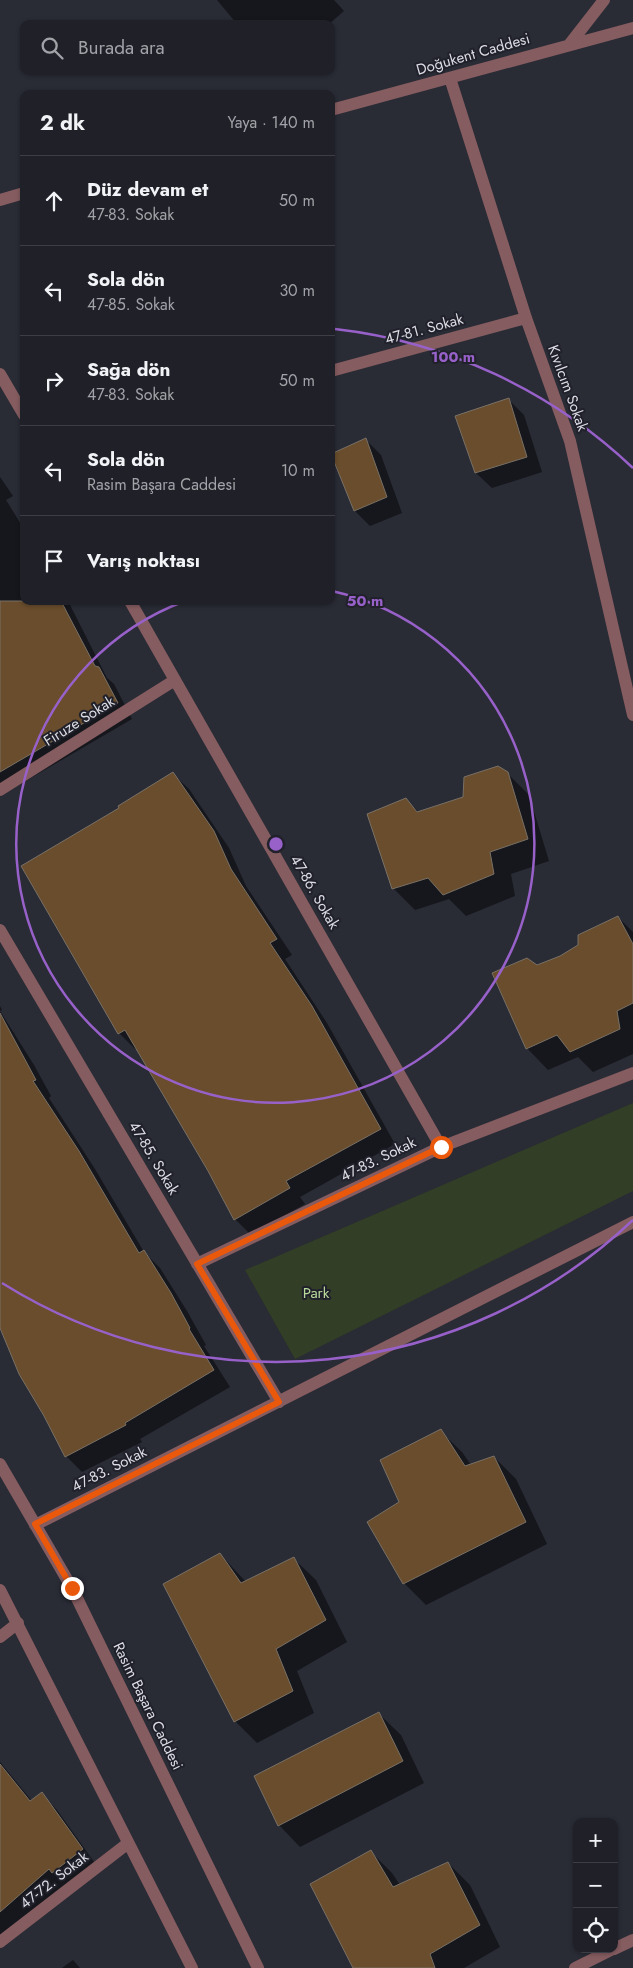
<!DOCTYPE html>
<html lang="tr">
<head>
<meta charset="utf-8">
<style>
	:root { --surface:#1f2028; --page:#2c2d34; --text:#f1f3f6; --muted:#a1a3a8; --line:#3c3e45 }
	body { margin:0; font-family:Jost,sans-serif; background:var(--page); color:var(--text) }
	.controls { position:absolute; right:15px; bottom:15px; display:grid; overflow:hidden; border-radius:10px; box-shadow:0 1px 4px #0004 }
	.controls button { width:45px; height:45px; display:grid; place-items:center; padding:0; border:0; border-bottom:1px solid var(--line); background:var(--surface); color:var(--text); font:25px sans-serif }
	.stop { position:absolute; width:15px; height:15px; margin:-11px; border:4px solid #ea580c; border-radius:50%; background:#fff }
	.stop.end { background:#ea580c; border-color:#fff; box-shadow:0 1px 5px #0008 }
	.list { margin:0; padding:0; list-style:none }
	h2 { display:flex; justify-content:space-between; align-items:center; height:65px; margin:0; padding:0 20px; font-size:21px }
	h2 small { font-size:16px; font-weight:400; color:var(--muted) }
	.list li { display:grid; grid-template-columns:32px 1fr auto; gap:15px; align-items:center; box-sizing:border-box; height:90px; padding:0 20px; border-top:1px solid var(--line) }
	.list b { display:block; font-size:19px; white-space:nowrap }
	.list p { margin:0; font-size:16px; white-space:nowrap; color:var(--muted) }
	.list em { font-size:16px; font-style:normal; color:var(--muted) }
	.icon { flex:none; width:28px; height:28px; fill:none; stroke:currentColor; stroke-width:2; stroke-linecap:round; stroke-linejoin:round }
	.map { position:relative; flex:none; width:633px; height:1968px; overflow:hidden }
	.search { position:absolute; background:var(--surface); box-shadow:0 1px 4px #0004; left:20px; top:20px; width:315px; height:55px; display:flex; align-items:center; gap:12px; box-sizing:border-box; padding:0 18px; border-radius:10px; color:var(--muted); font-size:19px }
	.panel { position:absolute; background:var(--surface); box-shadow:0 1px 4px #0004; left:20px; top:90px; width:315px; height:515px; border-radius:10px }
	.map>svg:first-child { display:block }
	.green { fill:#323e25 }
	.shadow { fill:#0007 }
	.building { fill:#694d2c; stroke:#797066 }
	.lines { fill:none; stroke-linecap:round; stroke-linejoin:round }
	.minor { stroke:#855c60; stroke-width:12 }
	.route { stroke:#ea580c; stroke-width:6 }
	.ring { fill:none; stroke:#9861ca; stroke-width:2.5 }
	.labels { text-anchor:middle; dominant-baseline:central; stroke-width:4; stroke-linejoin:round; paint-order:stroke }
	.street-label { font-size:15px; fill:#dcdde4; stroke:#20212b }
	.park-label { font-size:15px; fill:#b8d999; stroke:#20212b }
	.centre { fill:#9861ca; stroke:#20212b; stroke-width:2.5 }
	.ring-label { font-size:15px; text-anchor:middle; font-weight:bold; fill:#9861ca; stroke:#20212b; stroke-width:4; stroke-linejoin:round; paint-order:stroke }
</style>
</head>
<body>
<div class="map">
<svg width="633" height="1968" viewBox="0 0 633 1968">
	<rect width="100%" height="100%" fill="#292b35"/>
	<path class="green" d="M 633,1103 L 633,1191 L 295,1359 L 245,1270 Z"/>
	<path class="shadow" d="M 217,0 L 334,0 L 344,11 L 329,24 L 237,24 Z
		M 508,399 L 524,415 L 542,472 L 492,488 L 476,473 Z
		M 365,439 L 381,455 L 402,513 L 370,526 L 355,511 Z
		M 0,477 L 13,496 L 6,500 L 24,529 L 24,601 L 68,601 L 107,678 L 114,684 L 132,719 L 0,796 Z
		M 507,773 L 529,795 L 549,861 L 511,874 L 515,896 L 466,916 L 449,899 L 415,910 L 393,888 L 406,800 L 420,813 L 465,798 Z
		M 173,774 L 189,789 L 229,848 L 246,886 L 292,955 L 285,959 L 327,1023 L 395,1144 L 300,1197 L 305,1204 L 251,1235 L 235,1219 L 137,1048 L 135,1049 L 119,1033 L 23,866 L 121,809 Z
		M 618,917 L 633,932 L 633,1054 L 593,1072 L 578,1057 L 548,1070 L 527,1048 L 537,966 L 561,957 L 579,946 Z
		M 0,1006 L 2,1010 L 0,1011 L 34,1065 L 51,1096 L 49,1098 L 95,1169 L 144,1252 L 160,1268 L 187,1311 L 206,1345 L 204,1346 L 230,1387 L 140,1439 L 142,1442 L 82,1472 L 66,1456 L 0,1325 Z
		M 440,1431 L 462,1452 L 471,1465 L 494,1457 L 516,1479 L 547,1544 L 426,1605 L 404,1583 L 400,1503 Z
		M 220,1554 L 246,1582 L 294,1559 L 316,1580 L 347,1642 L 297,1671 L 314,1713 L 257,1743 L 235,1721 Z
		M 379,1714 L 401,1735 L 424,1783 L 300,1847 L 279,1825 Z
		M 0,1762 L 32,1801 L 42,1794 L 57,1810 L 97,1866 L 0,1940 Z
		M 371,1852 L 392,1873 L 400,1885 L 448,1863 L 470,1885 L 500,1947 L 464,1968 L 355,1968 Z
		M 73,1960 L 80,1968 L 62,1968 Z"/>
	<path class="building" d="M 509,398 L 527,457 L 475,473 L 455,416 Z
		M 366,438 L 387,497 L 354,511 L 331,454 Z
		M 0,601 L 61,601 L 95,666 L 99,667 L 118,703 L 0,772 Z
		M 498,766 L 508,772 L 528,839 L 490,852 L 494,874 L 443,895 L 428,878 L 392,889 L 367,814 L 406,798 L 417,812 L 463,797 L 464,777 Z
		M 173,772 L 214,831 L 231,869 L 277,939 L 270,943 L 312,1006 L 381,1129 L 286,1181 L 290,1188 L 234,1220 L 208,1171 L 125,1030 L 118,1034 L 21,866 L 119,808 L 118,806 Z
		M 618,916 L 633,944 L 633,1003 L 617,1011 L 620,1029 L 570,1052 L 557,1035 L 526,1049 L 492,973 L 527,958 L 537,965 L 560,956 L 578,945 L 578,935 Z
		M 0,1013 L 36,1080 L 33,1081 L 79,1151 L 139,1253 L 144,1250 L 171,1293 L 190,1328 L 189,1329 L 214,1370 L 125,1423 L 126,1425 L 65,1457 L 44,1416 L 19,1374 L 0,1328 Z
		M 441,1429 L 465,1466 L 494,1456 L 526,1522 L 403,1584 L 367,1522 L 399,1502 L 380,1460 Z
		M 220,1553 L 241,1583 L 294,1557 L 326,1620 L 276,1649 L 293,1691 L 234,1722 L 163,1584 Z
		M 379,1712 L 403,1761 L 278,1826 L 254,1776 Z
		M 0,1764 L 30,1801 L 42,1792 L 83,1849 L 52,1873 L 49,1869 L 0,1912 Z
		M 371,1850 L 393,1887 L 448,1862 L 480,1925 L 430,1954 L 435,1968 L 353,1968 L 310,1884 Z"/>
	<g class="lines">
		<path class="minor" d="M 569,45 L 604,0
			M 450,78 L 526,318 L 570,441 L 633,715
			M 331,110 L 633,28
			M 0,200 L 24,193
			M 331,371 L 526,318
			M 0,374 L 24,415
			M 130,601 L 441,1147
			M 0,790 L 175,680
			M 0,930 L 279,1402
			M 197,1264 L 441,1147 L 633,1073
			M 0,1464 L 72,1588 L 258,1968
			M 35,1525 L 633,1222
			M 0,1590 L 192,1968
			M 0,1637 L 18,1623
			M 0,1942 L 127,1844
			M 614,1949 L 633,1940
			M 575,1968 L 613,1949"/>
	</g>
	<g class="lines">
		<path class="route" d="M 72,1588 L 35,1524 L 279,1402 L 197,1264 L 441,1147"/>
	</g>
	<g class="ring">
		<path d="M332 591A259 259 0 1 1 185 601"/>
		<path d="M633 1220A518 518 0 0 1 2 1283M335 329A518 518 0 0 1 633 468"/>
	</g>
	<g class="labels">
		<g class="street-label">
			<text transform="translate(473 54) rotate(-16)">Doğukent Caddesi</text>
			<text transform="translate(424 329) rotate(-15)">47-81. Sokak</text>
			<text transform="translate(568 388) rotate(70)">Kıvılcım Sokak</text>
			<text transform="translate(79 721) rotate(-32)">Firuze Sokak</text>
			<text transform="translate(315 892) rotate(60)">47-86. Sokak</text>
			<text transform="translate(154 1158) rotate(59)">47-85. Sokak</text>
			<text transform="translate(378 1159) rotate(-26)">47-83. Sokak</text>
			<text transform="translate(109 1469) rotate(-27)">47-83. Sokak</text>
			<text transform="translate(148 1706) rotate(64)">Rasim Başara Caddesi</text>
			<text transform="translate(54 1880) rotate(-38)">47-72. Sokak</text>
		</g>
		<g class="park-label">
			<text x="316" y="1293">Park</text>
		</g>
	</g>
	<circle cx="276" cy="844" r="8" class="centre"/>
	<g class="ring-label">
		<text x="453" y="362">100 m</text>
		<text x="365" y="606">50 m</text>
	</g>
</svg>
<div class="controls">
<button>+</button>
<button>−</button>
<button><svg class="icon" aria-label="locate" viewBox="0 0 24 24"><circle cx="12" cy="12" r="6"/><path d="M12 2v4M12 18v4M2 12h4M18 12h4"/></svg></button>
</div>
<div class="stop" style="left:441px;top:1147px"></div>
<div class="stop end" style="left:72px;top:1588px"></div>
<div class="search"><svg class="icon" aria-label="search" viewBox="0 0 24 24"><circle cx="10" cy="10" r="6"/><path d="M15 15l6 6"/></svg>Burada ara</div>
<section class="panel">
<h2>2 dk<small>Yaya · 140 m</small></h2>
<ul class="list">
<li><svg class="icon" aria-label="ahead" viewBox="0 0 24 24"><path d="M12 20V5M6 11l6-6 6 6"/></svg><div><b>Düz devam et</b><p>47-83. Sokak</p></div><em>50 m</em></li>
<li><svg class="icon" aria-label="left" viewBox="0 0 24 24"><path d="M17 20v-9H6M10 6l-5 5 5 5"/></svg><div><b>Sola dön</b><p>47-85. Sokak</p></div><em>30 m</em></li>
<li><svg class="icon" aria-label="right" viewBox="0 0 24 24"><path d="M7 20v-9h11M14 6l5 5-5 5"/></svg><div><b>Sağa dön</b><p>47-83. Sokak</p></div><em>50 m</em></li>
<li><svg class="icon" aria-label="left" viewBox="0 0 24 24"><path d="M17 20v-9H6M10 6l-5 5 5 5"/></svg><div><b>Sola dön</b><p>Rasim Başara Caddesi</p></div><em>10 m</em></li>
<li><svg class="icon" aria-label="arrive" viewBox="0 0 24 24"><path d="M6 21V4h12l-3 4 3 4H6"/></svg><div><b>Varış noktası</b></div></li>
</ul>
</section>
</div>
</body>
</html>
